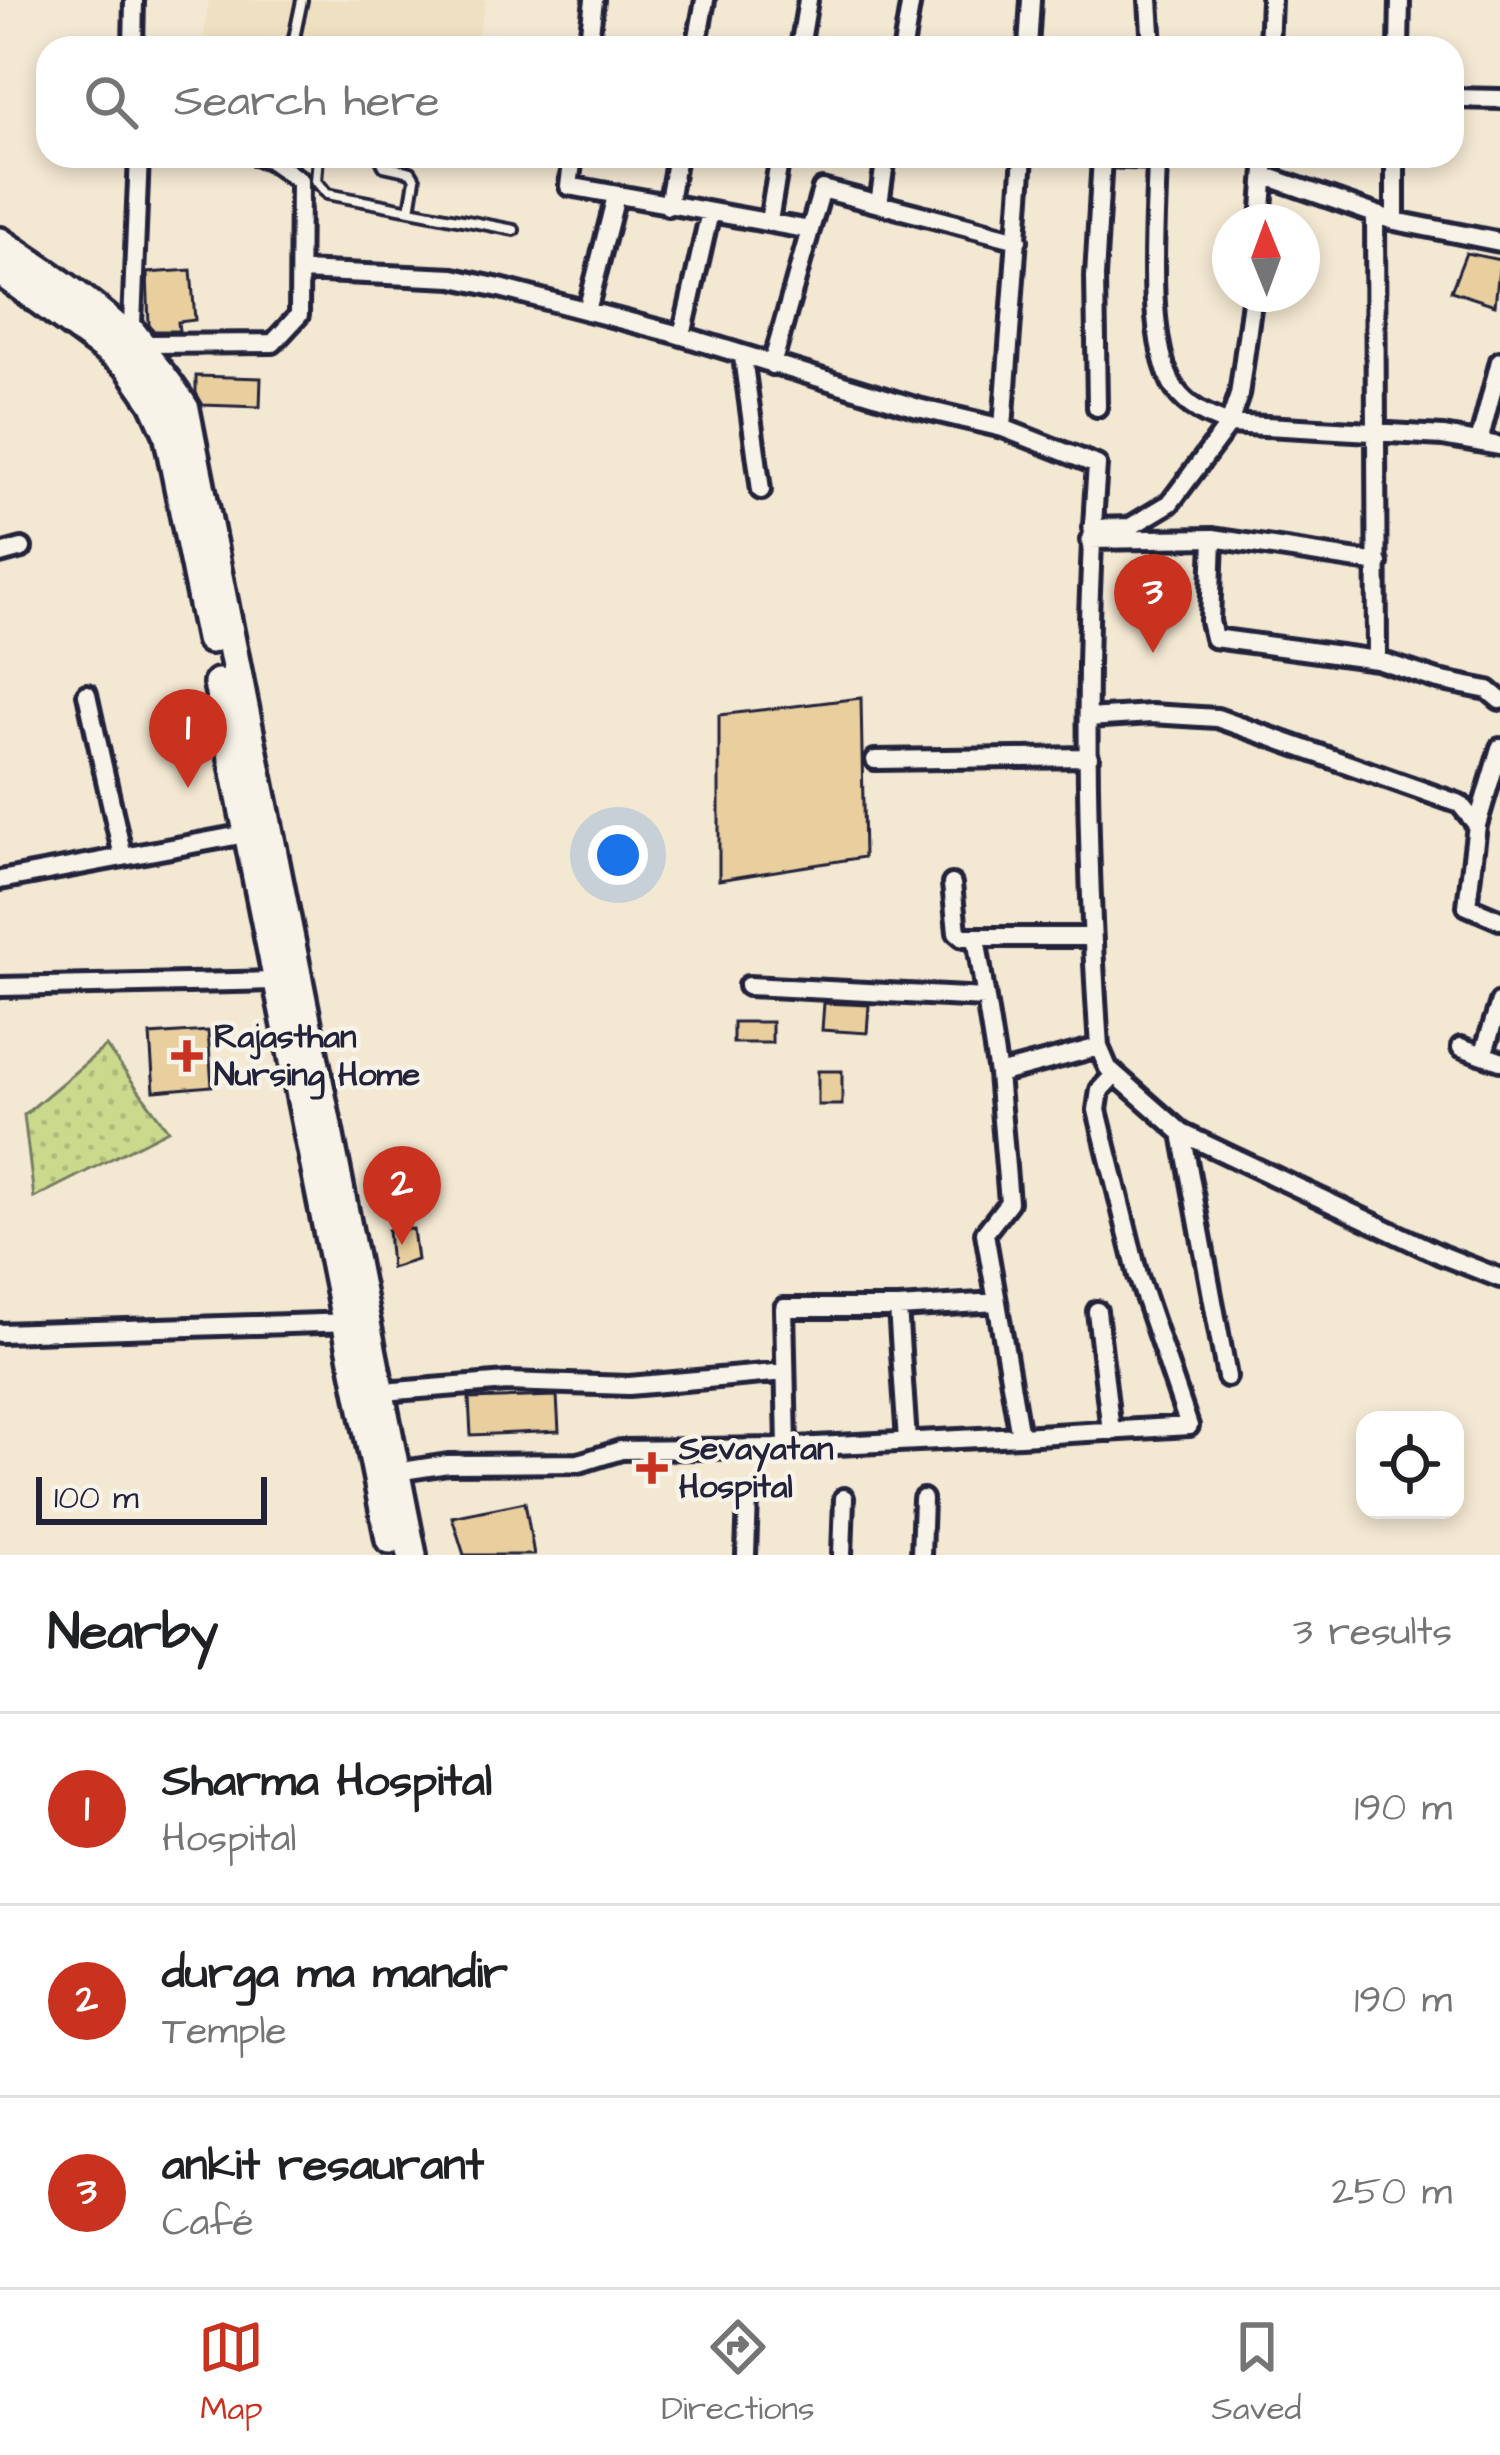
<!DOCTYPE html>
<html lang="en">
<head>
<meta charset="utf-8">
<style>
	:root { --surface:#fff; --page:#f2f2f2; --text:#202124; --muted:#757577; --line:#e0e0e0; --accent:#c8321e }
	body { margin:0; font-family:"Architects Daughter",sans-serif; background:var(--page); color:var(--text) }
	.controls { position:absolute; right:36px; bottom:36px; display:grid; overflow:hidden; border-radius:24px; box-shadow:0 6px 18px #0003 }
	.controls button { width:108px; height:108px; display:grid; place-items:center; padding:0; border:0; border-bottom:3px solid var(--line); background:var(--surface); color:var(--text); font:60px sans-serif }
	.compass { position:absolute; left:1212px; top:204px; width:108px; height:108px; border-radius:50%; background:var(--surface); box-shadow:0 6px 18px #0003; rotate:359deg }
	.scale { position:absolute; left:36px; bottom:30px; width:231px; box-sizing:border-box; padding-left:12px; border:6px solid #22223b; border-top:0; font-size:33px; line-height:42px; white-space:nowrap; color:#22223b; -webkit-text-stroke:9px #f7f3e8; paint-order:stroke }
	.you { position:absolute; left:618px; top:855px; width:42px; height:42px; margin:-30px; border:9px solid #fff; border-radius:50%; background:#1a73e8; box-shadow:0 0 0 18px #1a73e833 }
	.badge { display:grid; place-items:center; width:78px; height:78px; border-radius:50%; background:var(--accent); color:#fff; font-size:39px; font-weight:700 }
	.pin { position:absolute; translate:-50% -99px; filter:drop-shadow(0 3px 6px #0008) }
	.pin::after { content:''; position:absolute; top:63px; width:42px; height:36px; background:inherit; clip-path:polygon(0 0,100% 0,50% 100%) }
	.list { margin:0; padding:0; list-style:none }
	h2 { display:flex; justify-content:space-between; align-items:center; height:156px; margin:0; padding:0 48px; font-size:51px }
	h2 small { font-size:39px; font-weight:400; color:var(--muted) }
	.list li { display:grid; grid-template-columns:78px 1fr auto; gap:36px; align-items:center; box-sizing:border-box; height:192px; padding:0 48px; border-top:3px solid var(--line) }
	.list b { display:block; font-size:45px; white-space:nowrap }
	.list p { margin:0; font-size:39px; white-space:nowrap; color:var(--muted) }
	.list em { font-size:39px; font-style:normal; color:var(--muted) }
	.icon { flex:none; width:66px; height:66px; fill:none; stroke:currentColor; stroke-width:2; stroke-linecap:round; stroke-linejoin:round }
	.map { position:relative; flex:none; width:1500px; height:1555px; overflow:hidden }
	.search { position:absolute; background:var(--surface); box-shadow:0 6px 18px #0003; left:36px; right:36px; top:36px; height:132px; display:flex; align-items:center; gap:30px; box-sizing:border-box; padding:0 42px; border-radius:36px; color:var(--muted); font-size:45px }
	.sheet { height:732px; background:var(--surface) }
	nav { display:flex; justify-content:space-around; align-items:center; box-sizing:border-box; height:168px; border-top:3px solid var(--line); background:var(--surface); font-size:33px; color:var(--muted) }
	nav a { display:grid; justify-items:center; gap:6px }
	nav .on { color:var(--accent) }
	.map>svg:first-child { display:block }
	.built { fill:#f0e0c2 }
	.park { fill:url(#park-dots); stroke:#767e64; stroke-width:3 }
	.building { fill:#e9cf9e; stroke:#22223b; stroke-width:3 }
	.lines { fill:none; stroke-linecap:round; stroke-linejoin:round }
	.service-casing { stroke:#22223b; stroke-width:16 }
	.minor-casing { stroke:#22223b; stroke-width:26 }
	.primary-casing { stroke:#22223b; stroke-width:36 }
	.service { stroke:#f7f3e8; stroke-width:8 }
	.minor { stroke:#f7f3e8; stroke-width:16 }
	.primary { stroke:#f7f3e8; stroke-width:27 }
	.poi-dot { fill:#c8321e; stroke:#f7f3e8; stroke-width:4.5 }
	.labels { text-anchor:middle; dominant-baseline:central; stroke-width:9; stroke-linejoin:round; paint-order:stroke }
	.poi-label { font-size:33px; font-weight:bold; fill:#22223b; stroke:#f7f3e8; text-anchor:start }
</style>
</head>
<body>
<div class="map">
<svg width="1500" height="1555" viewBox="0 0 1500 1555">
	<defs>
		<pattern id="park-dots" width="8" height="8" patternUnits="userSpaceOnUse" patternTransform="scale(3)"><rect width="8" height="8" fill="#cad98c"/><path d="M2 2h.1M6 6h.1" fill="none" stroke="#adba7a" stroke-width="1.8" stroke-linecap="round"/></pattern>
	</defs>
	<rect width="100%" height="100%" fill="#f3e8d2"/>
	<filter id="ink" filterUnits="userSpaceOnUse"><feTurbulence type="fractalNoise" baseFrequency=".00833" numOctaves="2"/><feDisplacementMap in="SourceGraphic" scale="24" xChannelSelector="R" yChannelSelector="G"/><feConvolveMatrix kernelMatrix="1 2 1 2 8 2 1 2 1" color-interpolation-filters="sRGB"/></filter>
	<g filter="url(#ink)">
		<path class="built" d="M 209,0 L 486,0 L 475,48 L 202,48 Z"/>
		<path class="park" d="M 106,1046 L 168,1130 L 34,1198 L 24,1115 Z"/>
		<path class="building" d="M 1466,253 L 1500,260 L 1495,305 L 1451,291 Z
			M 191,270 L 195,320 L 178,322 L 179,331 L 154,331 L 149,325 L 147,273 Z
			M 196,376 L 261,378 L 260,407 L 203,405 L 196,393 Z
			M 861,698 L 864,857 L 719,880 L 719,715 Z
			M 824,1003 L 869,1005 L 867,1033 L 822,1030 Z
			M 733,1022 L 772,1022 L 772,1043 L 733,1043 Z
			M 208,1031 L 212,1086 L 154,1091 L 150,1035 Z
			M 818,1071 L 842,1071 L 842,1105 L 818,1105 Z
			M 413,1229 L 417,1260 L 391,1268 L 388,1230 Z
			M 557,1396 L 559,1431 L 471,1435 L 469,1399 Z
			M 525,1502 L 534,1555 L 464,1555 L 452,1517 Z"/>
		<g class="lines">
			<defs>
				<path id="service" d="M 292,48 L 302,0
					M 318,156 L 316,181 L 327,194 L 514,230
					M 379,156 L 384,166 L 411,172 L 415,179 L 410,210"/>
				<path id="minor" d="M 1149,0 L 1152,48
					M 133,48 L 134,0
					M 588,48 L 594,0
					M 696,48 L 705,0
					M 800,48 L 808,0
					M 903,48 L 911,0
					M 1028,48 L 1031,0
					M 1269,48 L 1271,0
					M 1399,48 L 1400,0
					M 1452,98 L 1500,99
					M 139,156 L 132,324 L 146,342
					M 573,156 L 569,186 L 810,230 L 822,189 L 879,204
					M 886,156 L 879,204 L 1018,240
					M 1023,156 L 1003,428 L 1097,465 C 1082,659 1086,854 1099,1047 L 1108,1068 L 1182,1133 L 1441,1255 L 1500,1278
					M 1157,159 C 1156,218 1144,340 1175,389 C 1188,408 1208,416 1229,424 L 1443,436 L 1500,446
					M 1266,176 L 1395,221 L 1500,242
					M 668,206 L 677,156
					M 1375,214 L 1377,660
					M 769,221 L 780,156
					M 1395,221 L 1395,156
					M 1261,222 L 1266,156
					M 301,271 L 453,278 L 500,288 L 676,334 L 918,408 L 1003,428
					M 587,311 L 616,196
					M 682,336 L 710,212
					M 135,357 L 148,344 L 273,343 L 299,315 L 300,181 L 269,159 L 258,156
					M 743,357 L 761,490
					M 772,365 L 810,230
					M 1097,407 L 1095,277 L 1102,157 L 1157,159 L 1157,156
					M 1479,442 L 1500,361
					M 1092,528 L 1130,527 L 1170,503 L 1229,424 L 1239,395 L 1253,294
					M 1213,538 L 1210,621 L 1214,638 L 1377,660 L 1438,680 L 1488,690 L 1500,700
					M 1090,540 L 1213,538 L 1378,563
					M 0,554 L 22,548
					M 87,694 L 123,857
					M 1088,718 L 1151,714 L 1217,718 L 1460,804 L 1477,825 L 1467,906 L 1500,920
					M 875,760 L 1089,757
					M 1477,825 L 1500,748
					M 0,880 L 246,834
					M 952,884 L 957,932 L 963,937 L 1092,937
					M 976,937 L 998,1074
					M 748,986 L 986,998
					M 0,987 L 277,981
					M 1461,1047 L 1500,1061
					M 1483,1055 L 1500,1002
					M 1182,1133 L 1227,1377
					M 997,1302 L 985,1233 L 1009,1202 L 998,1074 L 1099,1047
					M 1097,1311 L 1111,1431
					M 0,1333 L 353,1322
					M 383,1392 L 507,1382 L 629,1386 L 785,1372
					M 1020,1436 L 1189,1426 L 1138,1276 L 1097,1110 L 1100,1090 L 1115,1074
					M 787,1447 L 784,1308 L 898,1308
					M 396,1472 L 448,1464 L 579,1463 L 621,1450 L 775,1448 L 1020,1436 L 997,1302 L 898,1308 L 907,1441
					M 746,1555 L 748,1497
					M 842,1555 L 844,1498
					M 921,1555 L 923,1499"/>
				<path id="primary" d="M 0,242 C 71,290 140,334 185,409 L 412,1555
					M 0,271 L 128,365 L 154,402 L 168,433 L 210,639
					M 218,683 L 390,1539"/>
			</defs>
			<use href="#service" class="service-casing"/>
			<use href="#minor" class="minor-casing"/>
			<use href="#primary" class="primary-casing"/>
			<use href="#service" class="service"/>
			<use href="#minor" class="minor"/>
			<use href="#primary" class="primary"/>
		</g>
	</g>
	<g class="poi-dot">
		<path d="M181 1038h12v12h12v12h-12v12h-12v-12h-12v-12h12z"/>
		<path d="M646 1450h12v12h12v12h-12v12h-12v-12h-12v-12h12z"/>
	</g>
	<g class="labels">
		<g class="poi-label">
			<text x="214" y="1037">Rajasthan<tspan x="214" dy="38">Nursing Home</tspan></text>
			<text x="679" y="1449">Sevayatan<tspan x="679" dy="38">Hospital</tspan></text>
		</g>
	</g>
</svg>
<div class="controls">
<button><svg class="icon" aria-label="locate" viewBox="0 0 24 24"><circle cx="12" cy="12" r="6"/><path d="M12 2v4M12 18v4M2 12h4M18 12h4"/></svg></button>
</div>
<svg class="compass" viewBox="-18 -18 36 36"><path d="M0-13l5 13h-10z" fill="#e53935"/><path d="M0 13l5-13h-10z" fill="#757577"/></svg>
<div class="scale">100 m</div>
<div class="you"></div>
<div class="pin badge" style="left:188px;top:788px">1</div>
<div class="pin badge" style="left:402px;top:1245px">2</div>
<div class="pin badge" style="left:1153px;top:653px">3</div>
<div class="search"><svg class="icon" aria-label="search" viewBox="0 0 24 24"><circle cx="10" cy="10" r="6"/><path d="M15 15l6 6"/></svg>Search here</div>
</div>
<section class="sheet">
<h2>Nearby<small>3 results</small></h2>
<ul class="list">
<li><span class="badge">1</span><div><b>Sharma Hospital</b><p>Hospital</p></div><em>190 m</em></li>
<li><span class="badge">2</span><div><b>durga ma mandir</b><p>Temple</p></div><em>190 m</em></li>
<li><span class="badge">3</span><div><b>ankit resaurant</b><p>Café</p></div><em>250 m</em></li>
</ul>
</section>
<nav>
<a class="on"><svg class="icon" aria-label="map" viewBox="0 0 24 24"><path d="M3 6l6-2 6 2 6-2v14l-6 2-6-2-6 2zM9 4v14M15 6v14"/></svg>Map</a>
<a><svg class="icon" aria-label="directions" viewBox="0 0 24 24"><path d="M12 3l9 9-9 9-9-9zM9 14v-3h6M13 9l2 2-2 2"/></svg>Directions</a>
<a><svg class="icon" aria-label="saved" viewBox="0 0 24 24"><path d="M7 4h10v16l-5-4-5 4z"/></svg>Saved</a>
</nav>
</body>
</html>
